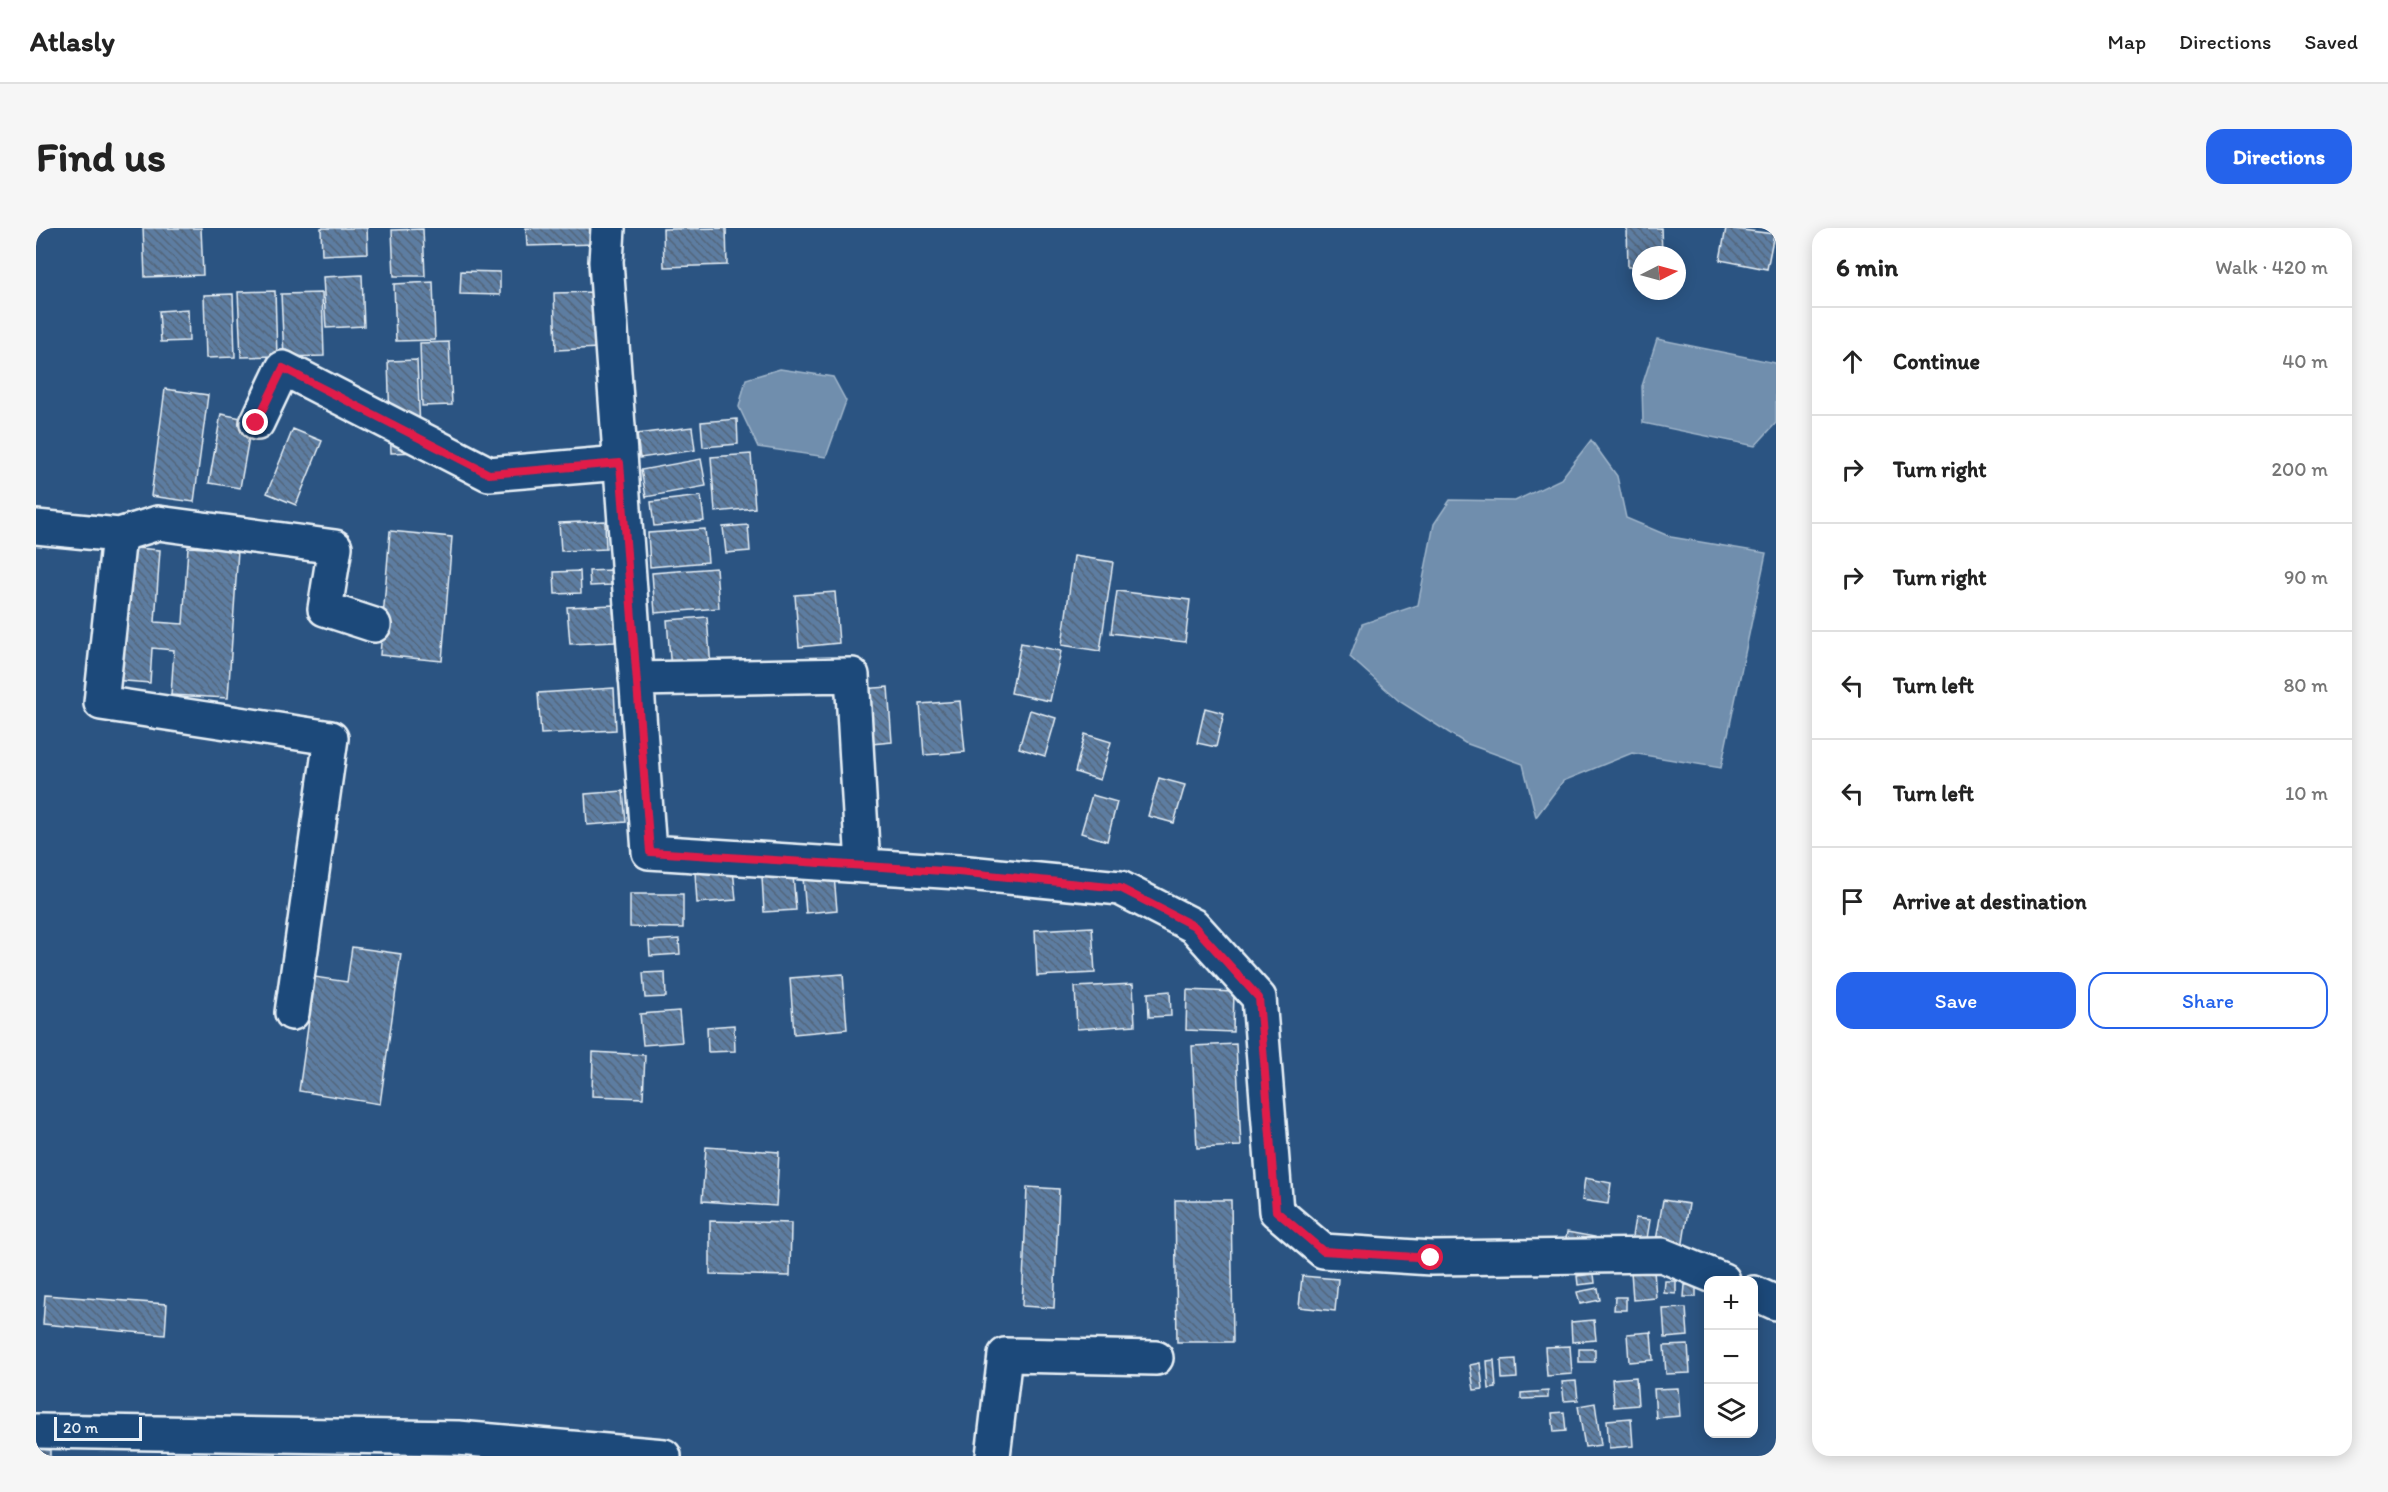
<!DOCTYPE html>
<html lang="en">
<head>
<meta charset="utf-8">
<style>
	:root { --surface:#fff; --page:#f6f6f6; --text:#222; --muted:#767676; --line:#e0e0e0; --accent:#2563eb }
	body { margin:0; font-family:Itim,sans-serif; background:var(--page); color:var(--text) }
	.controls { position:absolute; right:18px; bottom:18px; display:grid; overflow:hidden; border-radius:12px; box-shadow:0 3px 15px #0003 }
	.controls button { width:54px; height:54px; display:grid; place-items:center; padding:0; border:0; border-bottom:2px solid var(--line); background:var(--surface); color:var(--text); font:30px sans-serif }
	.compass { position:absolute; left:1596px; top:18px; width:54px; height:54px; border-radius:50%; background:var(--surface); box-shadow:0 3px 15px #0003; rotate:84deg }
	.scale { position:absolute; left:18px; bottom:15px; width:88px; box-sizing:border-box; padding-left:6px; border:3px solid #e8f1f8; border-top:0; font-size:16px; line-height:21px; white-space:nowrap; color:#e8f1f8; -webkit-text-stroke:4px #1f4a7a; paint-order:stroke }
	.stop { position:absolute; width:18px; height:18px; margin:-14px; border:4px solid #e11d48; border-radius:50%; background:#fff }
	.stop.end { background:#e11d48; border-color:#fff; box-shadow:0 2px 6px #0008 }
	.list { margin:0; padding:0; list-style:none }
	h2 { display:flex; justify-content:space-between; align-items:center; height:78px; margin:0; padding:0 24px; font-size:26px }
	h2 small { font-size:20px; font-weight:400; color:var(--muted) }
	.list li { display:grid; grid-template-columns:39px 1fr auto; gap:18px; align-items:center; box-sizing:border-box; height:108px; padding:0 24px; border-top:2px solid var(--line) }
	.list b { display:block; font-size:22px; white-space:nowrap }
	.list em { font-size:20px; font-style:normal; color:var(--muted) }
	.actions { display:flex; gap:12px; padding:18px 24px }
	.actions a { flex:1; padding:14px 0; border:2px solid var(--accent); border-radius:18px; text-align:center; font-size:21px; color:var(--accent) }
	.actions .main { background:var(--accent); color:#fff }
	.icon { flex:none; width:33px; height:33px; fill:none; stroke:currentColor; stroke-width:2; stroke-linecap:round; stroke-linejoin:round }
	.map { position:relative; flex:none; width:1740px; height:1228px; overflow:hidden; border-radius:18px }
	header { display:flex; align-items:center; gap:36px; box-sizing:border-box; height:84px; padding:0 30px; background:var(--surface); border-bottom:2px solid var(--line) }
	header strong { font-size:28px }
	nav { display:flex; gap:33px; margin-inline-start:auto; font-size:21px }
	.intro { display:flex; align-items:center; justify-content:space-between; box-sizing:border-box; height:144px; padding:0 36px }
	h1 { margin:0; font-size:42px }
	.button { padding:15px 27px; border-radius:18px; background:var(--accent); color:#fff; font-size:21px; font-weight:700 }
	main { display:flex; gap:36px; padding:0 36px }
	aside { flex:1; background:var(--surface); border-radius:18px; box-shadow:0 3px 15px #0003 }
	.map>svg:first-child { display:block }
	.water { fill:#708ead; stroke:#a0b6cb; stroke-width:1.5 }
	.building { fill:url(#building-back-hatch); stroke:#e8f1f8; stroke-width:1.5 }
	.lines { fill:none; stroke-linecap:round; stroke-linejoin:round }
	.minor-casing { stroke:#e8f1f8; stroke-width:38 }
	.minor { stroke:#1f4a7a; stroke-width:33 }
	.route { stroke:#e11d48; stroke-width:8 }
</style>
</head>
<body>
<header>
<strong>Atlasly</strong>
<nav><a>Map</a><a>Directions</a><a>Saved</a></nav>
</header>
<div class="intro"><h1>Find us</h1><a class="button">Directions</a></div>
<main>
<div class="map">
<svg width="1740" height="1228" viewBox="0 0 1740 1228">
	<defs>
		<pattern id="building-back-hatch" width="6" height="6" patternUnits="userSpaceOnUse" patternTransform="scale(1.5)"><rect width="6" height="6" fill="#5d7da1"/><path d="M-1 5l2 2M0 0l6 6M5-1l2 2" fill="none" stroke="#53657a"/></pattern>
	</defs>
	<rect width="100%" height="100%" fill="#2b5482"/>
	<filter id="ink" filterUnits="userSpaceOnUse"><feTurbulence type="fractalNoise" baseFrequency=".0167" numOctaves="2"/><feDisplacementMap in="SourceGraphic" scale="12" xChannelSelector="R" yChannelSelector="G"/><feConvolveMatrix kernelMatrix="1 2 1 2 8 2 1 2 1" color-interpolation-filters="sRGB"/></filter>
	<g filter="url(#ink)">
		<path class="water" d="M 1621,111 L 1740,135 L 1740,195 L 1719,218 L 1607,195 L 1606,158 Z
			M 744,141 L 797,149 L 810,173 L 790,229 L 722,219 L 703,179 L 710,151 Z
			M 1555,212 L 1581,248 L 1590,290 L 1635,309 L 1730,325 L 1685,540 L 1596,525 L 1527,553 L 1500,589 L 1487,536 L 1429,515 L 1363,473 L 1314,429 L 1326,396 L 1382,377 L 1398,296 L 1414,272 L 1479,273 L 1525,251 Z"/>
		<path class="building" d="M 107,0 L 165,0 L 167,47 L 109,49 Z
			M 285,0 L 331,0 L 332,25 L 286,27 Z
			M 490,0 L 558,0 L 559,16 L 491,18 Z
			M 690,0 L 691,37 L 628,39 L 627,1 Z
			M 1591,0 L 1625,0 L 1626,27 L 1605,27 L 1605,39 L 1592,39 Z
			M 1690,0 L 1738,6 L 1731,41 L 1684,32 Z
			M 387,1 L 389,48 L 358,48 L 356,2 Z
			M 425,43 L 464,44 L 464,67 L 424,66 Z
			M 326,47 L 328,98 L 290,100 L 287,49 Z
			M 397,54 L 399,112 L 360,113 L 358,56 Z
			M 239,63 L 241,128 L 205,129 L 202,64 Z
			M 561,64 L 563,120 L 520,122 L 518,65 Z
			M 286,65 L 288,128 L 248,129 L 245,66 Z
			M 197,66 L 199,129 L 170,130 L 168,67 Z
			M 152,81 L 153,113 L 125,114 L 123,83 Z
			M 413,114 L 416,177 L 386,178 L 384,115 Z
			M 381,132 L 385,224 L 355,225 L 352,133 Z
			M 129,161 L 172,167 L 158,274 L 115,268 Z
			M 185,186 L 216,192 L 204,260 L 173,255 Z
			M 701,191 L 702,216 L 667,219 L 665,194 Z
			M 656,199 L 659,222 L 604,230 L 601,206 Z
			M 257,201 L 286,213 L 260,277 L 231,265 Z
			M 715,226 L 719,280 L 679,284 L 675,229 Z
			M 665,231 L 670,258 L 610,269 L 605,242 Z
			M 665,268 L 668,293 L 618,298 L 615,274 Z
			M 569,293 L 570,321 L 525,323 L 523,295 Z
			M 712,297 L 714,323 L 690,325 L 687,299 Z
			M 669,301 L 672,334 L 614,339 L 612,305 Z
			M 354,303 L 416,309 L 406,433 L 344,427 Z
			M 86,319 L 124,322 L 119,394 L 147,396 L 152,319 L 202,322 L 192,470 L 135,467 L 138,422 L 116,420 L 114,455 L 77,452 Z
			M 1038,328 L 1077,334 L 1064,423 L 1026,417 Z
			M 680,340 L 683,380 L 619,385 L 616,345 Z
			M 575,342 L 575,357 L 554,358 L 553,343 Z
			M 544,343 L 545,365 L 519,366 L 518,344 Z
			M 1081,363 L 1154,372 L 1149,414 L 1075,405 Z
			M 799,364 L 803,415 L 763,419 L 759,367 Z
			M 577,377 L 579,414 L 534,416 L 531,379 Z
			M 671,389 L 675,440 L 635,443 L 631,392 Z
			M 985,415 L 1025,423 L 1014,473 L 975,465 Z
			M 852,459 L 856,514 L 803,519 L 799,463 Z
			M 578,460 L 580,502 L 505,506 L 502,465 Z
			M 924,473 L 929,524 L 888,527 L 884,476 Z
			M 1169,480 L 1188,485 L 1180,519 L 1161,515 Z
			M 994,482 L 1020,490 L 1009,528 L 983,520 Z
			M 1049,506 L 1075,514 L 1064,552 L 1039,544 Z
			M 1123,550 L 1149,557 L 1138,595 L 1112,588 Z
			M 587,563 L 590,594 L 551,597 L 549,566 Z
			M 1056,567 L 1081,574 L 1071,613 L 1045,605 Z
			M 697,641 L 700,672 L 661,675 L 659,644 Z
			M 757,647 L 760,682 L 728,684 L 726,649 Z
			M 798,648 L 801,682 L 770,685 L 767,650 Z
			M 594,666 L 647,666 L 647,700 L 594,699 Z
			M 1056,699 L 1059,745 L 1001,748 L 999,702 Z
			M 643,711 L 644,726 L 614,728 L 613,713 Z
			M 316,719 L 365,726 L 344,876 L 263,863 L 279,749 L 311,754 Z
			M 629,744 L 630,769 L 609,770 L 607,745 Z
			M 807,746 L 811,801 L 758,806 L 754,750 Z
			M 1097,756 L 1099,797 L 1041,801 L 1039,759 Z
			M 1151,762 L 1198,764 L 1197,804 L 1150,802 Z
			M 1134,763 L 1135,788 L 1113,789 L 1112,765 Z
			M 643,783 L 646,814 L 607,817 L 604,786 Z
			M 698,797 L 699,823 L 672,824 L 671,799 Z
			M 1200,816 L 1205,918 L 1161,920 L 1156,818 Z
			M 557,824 L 609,827 L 607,870 L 556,868 Z
			M 670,919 L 743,924 L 740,978 L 666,973 Z
			M 1549,950 L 1575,955 L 1572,976 L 1546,972 Z
			M 991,959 L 1023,961 L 1018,1080 L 986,1078 Z
			M 1139,972 L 1195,972 L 1197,1114 L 1141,1114 Z
			M 1627,972 L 1653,976 L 1644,1034 L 1617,1030 Z
			M 1599,990 L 1614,992 L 1609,1023 L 1594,1021 Z
			M 674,993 L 755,995 L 754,1048 L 674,1046 Z
			M 1531,1004 L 1559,1009 L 1555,1035 L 1527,1031 Z
			M 1618,1042 L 1620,1070 L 1597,1072 L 1595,1043 Z
			M 1558,1046 L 1559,1055 L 1542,1057 L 1541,1048 Z
			M 1266,1048 L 1302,1051 L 1299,1083 L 1263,1079 Z
			M 1629,1053 L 1640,1053 L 1640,1066 L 1628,1065 Z
			M 1649,1057 L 1660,1057 L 1660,1069 L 1648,1069 Z
			M 1562,1060 L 1564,1072 L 1544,1076 L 1541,1064 Z
			M 9,1067 L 131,1076 L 129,1107 L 7,1096 Z
			M 1579,1069 L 1590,1069 L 1590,1082 L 1578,1082 Z
			M 1650,1080 L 1652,1108 L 1629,1110 L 1627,1081 Z
			M 1558,1092 L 1560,1112 L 1536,1114 L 1535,1094 Z
			M 1615,1104 L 1617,1132 L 1593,1134 L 1591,1106 Z
			M 1652,1117 L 1654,1145 L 1630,1146 L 1628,1118 Z
			M 1534,1118 L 1536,1146 L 1511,1148 L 1509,1119 Z
			M 1543,1121 L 1559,1121 L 1559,1134 L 1543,1134 Z
			M 1480,1131 L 1481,1150 L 1466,1151 L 1465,1132 Z
			M 1458,1132 L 1460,1160 L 1453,1161 L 1451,1133 Z
			M 1444,1135 L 1447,1161 L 1438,1162 L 1434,1137 Z
			M 1600,1149 L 1602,1177 L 1578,1179 L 1576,1151 Z
			M 1540,1153 L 1542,1172 L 1528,1173 L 1526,1154 Z
			M 1642,1160 L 1644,1188 L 1620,1190 L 1618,1161 Z
			M 1512,1163 L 1512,1170 L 1485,1171 L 1485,1165 Z
			M 1559,1175 L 1565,1217 L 1549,1219 L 1542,1178 Z
			M 1528,1184 L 1530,1203 L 1518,1204 L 1516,1185 Z
			M 1595,1190 L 1597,1218 L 1573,1220 L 1571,1192 Z
			M 0,1221 L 14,1222 L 14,1228 L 0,1228 Z"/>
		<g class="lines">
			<defs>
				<path id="minor" d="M 572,0 L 570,34 L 613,624 L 922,644 L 1084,660 L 1158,698 L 1223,770 L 1240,983 L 1287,1023 L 1395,1030 L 1626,1027 L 1687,1052
					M 221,195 L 247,140 L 453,246 L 584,235
					M 0,299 L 83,307 L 65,475 L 295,510 L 256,785
					M 83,307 L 122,295 L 299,319 L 289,381 L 338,397
					M 600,451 L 816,447 L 827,638
					M 1718,1065 L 1740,1075
					M 0,1203 L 422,1210 L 628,1228
					M 957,1228 L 969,1127 L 1120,1130"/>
			</defs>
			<use href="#minor" class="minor-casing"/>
			<use href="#minor" class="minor"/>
		</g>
	</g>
	<g class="lines" filter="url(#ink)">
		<path class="route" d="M 220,195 L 247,140 L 453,246 L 584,235 L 614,624 L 922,644 L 1084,660 L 1158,698 L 1223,770 L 1240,983 L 1287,1023 L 1395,1030"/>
	</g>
</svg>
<div class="controls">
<button>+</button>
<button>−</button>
<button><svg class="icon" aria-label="layers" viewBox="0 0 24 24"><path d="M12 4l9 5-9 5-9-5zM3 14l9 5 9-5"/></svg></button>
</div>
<svg class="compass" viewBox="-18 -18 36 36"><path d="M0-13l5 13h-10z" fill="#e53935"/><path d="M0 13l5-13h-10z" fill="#767676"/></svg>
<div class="scale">20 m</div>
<div class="stop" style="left:1395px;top:1030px"></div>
<div class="stop end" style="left:220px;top:195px"></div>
</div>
<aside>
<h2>6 min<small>Walk · 420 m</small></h2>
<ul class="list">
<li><svg class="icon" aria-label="ahead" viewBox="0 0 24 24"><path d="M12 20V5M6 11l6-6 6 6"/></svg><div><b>Continue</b></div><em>40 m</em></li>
<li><svg class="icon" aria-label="right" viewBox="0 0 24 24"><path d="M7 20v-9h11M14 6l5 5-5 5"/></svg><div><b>Turn right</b></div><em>200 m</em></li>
<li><svg class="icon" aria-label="right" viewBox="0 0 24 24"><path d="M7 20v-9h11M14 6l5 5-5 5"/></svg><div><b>Turn right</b></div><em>90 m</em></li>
<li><svg class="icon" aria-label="left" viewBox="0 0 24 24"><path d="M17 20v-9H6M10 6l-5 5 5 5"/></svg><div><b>Turn left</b></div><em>80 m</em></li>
<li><svg class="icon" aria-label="left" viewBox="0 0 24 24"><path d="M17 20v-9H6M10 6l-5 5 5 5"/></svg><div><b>Turn left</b></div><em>10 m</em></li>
<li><svg class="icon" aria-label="arrive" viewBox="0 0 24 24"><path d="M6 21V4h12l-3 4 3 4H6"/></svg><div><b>Arrive at destination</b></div></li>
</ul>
<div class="actions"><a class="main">Save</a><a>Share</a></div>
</aside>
</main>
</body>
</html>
